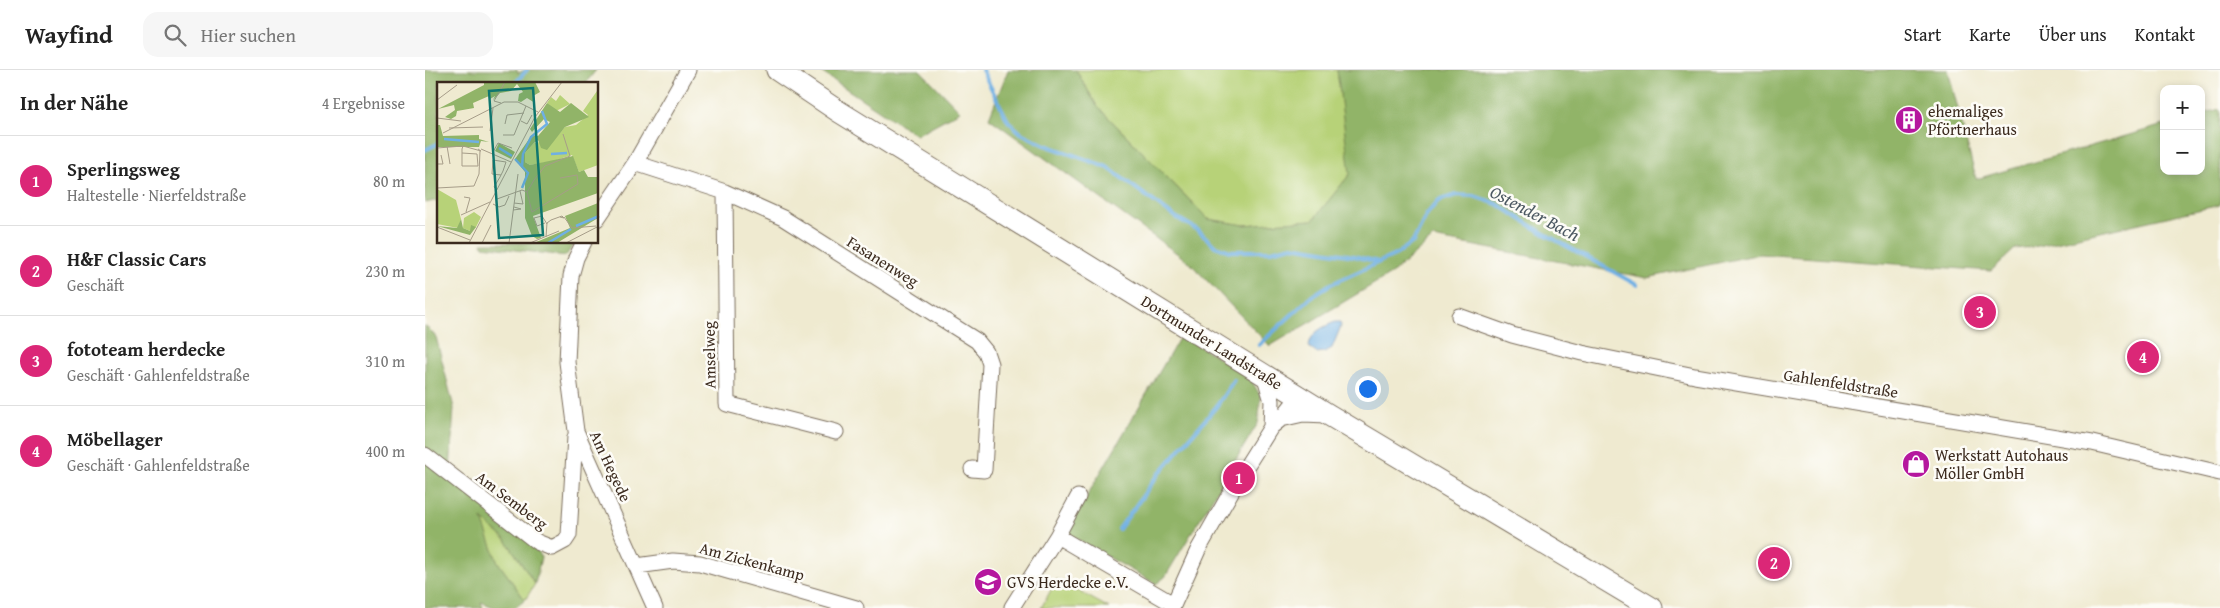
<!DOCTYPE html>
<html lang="de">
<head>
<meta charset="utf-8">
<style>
	:root { --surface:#fff; --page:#f6f6f6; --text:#222; --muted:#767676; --line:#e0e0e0; --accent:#db2777 }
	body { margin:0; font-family:"Gentium Book Plus",serif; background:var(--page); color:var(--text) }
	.controls { position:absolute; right:15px; top:15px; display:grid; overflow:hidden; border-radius:10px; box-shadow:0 2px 8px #0003 }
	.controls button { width:45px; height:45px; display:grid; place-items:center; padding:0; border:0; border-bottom:1px solid var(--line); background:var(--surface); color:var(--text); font:25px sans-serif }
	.you { position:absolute; left:942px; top:318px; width:18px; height:18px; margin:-12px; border:4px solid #fff; border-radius:50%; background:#1a73e8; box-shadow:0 0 0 8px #1a73e833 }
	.badge { display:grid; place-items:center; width:32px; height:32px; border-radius:50%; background:var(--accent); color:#fff; font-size:16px; font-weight:700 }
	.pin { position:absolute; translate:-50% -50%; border:2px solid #fff; box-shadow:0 1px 5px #0006 }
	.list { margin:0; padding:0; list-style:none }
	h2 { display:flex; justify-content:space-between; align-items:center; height:65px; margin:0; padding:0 20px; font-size:21px }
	h2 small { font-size:16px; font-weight:400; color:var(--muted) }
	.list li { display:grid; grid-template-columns:32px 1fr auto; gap:15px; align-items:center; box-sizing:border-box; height:90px; padding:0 20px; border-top:1px solid var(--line) }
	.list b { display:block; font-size:19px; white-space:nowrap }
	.list p { margin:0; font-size:16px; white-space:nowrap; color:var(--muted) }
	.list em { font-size:16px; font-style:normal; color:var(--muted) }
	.icon { flex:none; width:28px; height:28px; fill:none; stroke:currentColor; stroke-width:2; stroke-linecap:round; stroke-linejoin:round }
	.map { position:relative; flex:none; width:1795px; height:538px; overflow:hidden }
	header { display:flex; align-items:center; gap:30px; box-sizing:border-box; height:70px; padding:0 25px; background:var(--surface); border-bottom:1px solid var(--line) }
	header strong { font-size:24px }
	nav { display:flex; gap:28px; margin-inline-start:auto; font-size:18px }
	.search { width:350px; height:45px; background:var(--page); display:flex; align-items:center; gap:12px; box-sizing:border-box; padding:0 18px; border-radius:15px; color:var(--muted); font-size:19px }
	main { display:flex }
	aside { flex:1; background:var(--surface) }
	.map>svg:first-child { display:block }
	.green { fill:#b7d278; stroke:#797e4b }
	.forest { fill:#91b468; stroke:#666f43 }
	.water { fill:#6fb0e4; stroke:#556d81 }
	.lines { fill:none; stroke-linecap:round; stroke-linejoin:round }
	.stream { stroke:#6fb0e4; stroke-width:4 }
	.minor-casing { stroke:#7a6d5c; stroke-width:17 }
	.secondary-casing { stroke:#7a6d5c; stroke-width:23 }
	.minor { stroke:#fff; stroke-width:15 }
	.secondary { stroke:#fff; stroke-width:21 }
	.labels { text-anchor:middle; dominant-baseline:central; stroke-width:5; stroke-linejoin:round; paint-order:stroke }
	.poi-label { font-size:16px; fill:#3b2a1e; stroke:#fdfcf7; text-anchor:start }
	.street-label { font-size:16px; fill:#3b2a1e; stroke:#fdfcf7 }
	.water-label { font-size:18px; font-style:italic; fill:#4d5963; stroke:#fdfcf7 }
	.inset-river { fill:none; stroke:#6fb0e4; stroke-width:2.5 }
	.inset-road { fill:none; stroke:#a79d89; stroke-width:1 }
	.view { fill:#0f766e; fill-opacity:0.15; stroke:#0f766e; stroke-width:2.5 }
	.inset-edge { fill:none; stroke:#3b2a1e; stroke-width:2.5 }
</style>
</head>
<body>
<header>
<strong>Wayfind</strong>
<div class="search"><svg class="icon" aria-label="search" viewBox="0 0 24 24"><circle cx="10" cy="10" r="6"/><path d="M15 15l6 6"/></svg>Hier suchen</div>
<nav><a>Start</a><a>Karte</a><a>Über uns</a><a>Kontakt</a></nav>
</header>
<main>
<aside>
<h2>In der Nähe<small>4 Ergebnisse</small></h2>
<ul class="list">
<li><span class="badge">1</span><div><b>Sperlingsweg</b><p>Haltestelle · Nierfeldstraße</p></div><em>80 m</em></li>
<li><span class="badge">2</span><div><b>H&amp;F Classic Cars</b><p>Geschäft</p></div><em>230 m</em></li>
<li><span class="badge">3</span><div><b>fototeam herdecke</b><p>Geschäft · Gahlenfeldstraße</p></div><em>310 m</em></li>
<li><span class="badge">4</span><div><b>Möbellager</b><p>Geschäft · Gahlenfeldstraße</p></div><em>400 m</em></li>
</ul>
</aside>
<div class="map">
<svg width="1795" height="538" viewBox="0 0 1795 538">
	<rect width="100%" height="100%" fill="#fdfcf7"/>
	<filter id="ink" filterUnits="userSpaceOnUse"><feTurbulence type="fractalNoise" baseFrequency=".02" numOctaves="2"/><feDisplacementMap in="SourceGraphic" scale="10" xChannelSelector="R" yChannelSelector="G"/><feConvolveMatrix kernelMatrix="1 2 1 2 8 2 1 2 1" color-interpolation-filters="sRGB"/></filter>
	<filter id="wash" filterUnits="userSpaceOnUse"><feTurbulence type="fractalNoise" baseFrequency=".0096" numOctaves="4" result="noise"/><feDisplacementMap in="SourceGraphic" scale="20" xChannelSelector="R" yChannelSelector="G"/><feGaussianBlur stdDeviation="1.12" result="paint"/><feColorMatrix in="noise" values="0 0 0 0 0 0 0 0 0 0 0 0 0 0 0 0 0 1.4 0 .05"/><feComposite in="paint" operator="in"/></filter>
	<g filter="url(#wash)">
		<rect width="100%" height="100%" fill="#efead0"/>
		<path class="green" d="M 651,0 L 912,0 L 926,103 L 888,150 L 819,155 L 783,149 L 672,36 Z
			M 56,448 L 81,470 L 110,514 L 100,530 L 72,491 Z
			M 632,509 L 684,538 L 616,538 Z"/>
		<path class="forest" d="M 0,0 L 92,0 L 93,3 L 100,0 L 171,0 L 160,14 L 14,14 L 14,130 L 0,133 Z
			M 393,0 L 495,0 L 535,41 L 491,65 Z
			M 583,0 L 651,0 L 672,36 L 783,149 L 819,155 L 888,150 L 925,104 L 912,0 L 1523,0 L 1551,109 L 1739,55 L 1739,101 L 1776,101 L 1776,44 L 1795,39 L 1795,135 L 1613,176 L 1590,179 L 1566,201 L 1335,184 L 1222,208 L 1008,168 L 969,202 L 845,276 L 764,192 L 564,48 Z
			M 57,173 L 149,173 L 141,186 L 58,176 Z
			M 0,255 L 11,267 L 29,338 L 25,401 L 108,468 L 116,487 L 110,514 L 81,470 L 57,449 L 72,491 L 100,530 L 90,538 L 71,538 L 56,532 L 58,538 L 0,538 Z
			M 756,265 L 824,306 L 836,327 L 833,353 L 740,507 L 731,514 L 648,467 L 642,460 Z"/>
		<path class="water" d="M 910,252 L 915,252 L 916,256 L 907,278 L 900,282 L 891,283 L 884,277 C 885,262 898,257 910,252 Z"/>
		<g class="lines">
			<path class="stream" d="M 557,0 L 583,51 L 596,63 L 620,75 L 682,97 L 747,145 L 773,160 L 790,176 L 805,181 L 846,181 L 867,176 L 929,186 L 953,192
				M 89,14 L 102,0
				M 0,80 L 14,73
				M 834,275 L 887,226 L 904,215 L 972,184 L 988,172 L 1002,144 L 1013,131 L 1031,125 L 1049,126 L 1072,134 L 1118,163 L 1212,215
				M 694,459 L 732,406 L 791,337 L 809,310"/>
		</g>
	</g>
	<g filter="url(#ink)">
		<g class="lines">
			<defs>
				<path id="minor" d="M 210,93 L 300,122 L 358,148 L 552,271 L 561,282 L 565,294 L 559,400 L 547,399
					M 300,122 L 302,334 L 411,362
					M 172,149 L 210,93 L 263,0
					M 159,172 L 151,188 L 146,206 L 142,292 L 151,361 L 230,538
					M 1034,246 L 1087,265 L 1157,283 L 1270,306 L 1667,373 L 1795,403
					M 839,304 L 847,331 L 846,357
					M 856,349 L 878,344 L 902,345
					M 0,385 L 112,472 L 127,478 L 140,471 L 144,465 L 150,367
					M 653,427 L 632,466 L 748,534
					M 212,496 L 248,491 L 275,493 L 431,538
					M 587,537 L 632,466
					M 747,538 L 773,480 L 814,408 L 846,357 L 856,349 L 874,326"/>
				<path id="secondary" d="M 352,0 L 413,41 L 904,345 L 1227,538"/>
			</defs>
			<use href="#minor" class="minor-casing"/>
			<use href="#secondary" class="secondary-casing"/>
			<use href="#minor" class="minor"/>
			<use href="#secondary" class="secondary"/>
		</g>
	</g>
	<defs>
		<symbol id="building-disc" viewBox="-11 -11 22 22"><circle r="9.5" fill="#b5179e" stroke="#fdfcf7"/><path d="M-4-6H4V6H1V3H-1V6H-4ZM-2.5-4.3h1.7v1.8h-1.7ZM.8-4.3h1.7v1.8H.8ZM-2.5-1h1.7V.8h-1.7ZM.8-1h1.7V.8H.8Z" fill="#fff"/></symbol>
		<symbol id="shop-disc" viewBox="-11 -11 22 22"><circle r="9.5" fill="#b5179e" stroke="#fdfcf7"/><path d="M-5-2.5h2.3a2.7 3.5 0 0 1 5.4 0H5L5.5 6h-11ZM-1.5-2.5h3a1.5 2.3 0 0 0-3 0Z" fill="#fff"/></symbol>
		<symbol id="school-disc" viewBox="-11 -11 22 22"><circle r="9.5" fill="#b5179e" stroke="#fdfcf7"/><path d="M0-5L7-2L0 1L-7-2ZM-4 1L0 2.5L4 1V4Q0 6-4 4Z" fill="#fff"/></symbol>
	</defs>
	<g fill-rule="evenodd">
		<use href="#building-disc" x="1468" y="34" width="32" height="32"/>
		<use href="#shop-disc" x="1475" y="378" width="32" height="32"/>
		<use href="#school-disc" x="547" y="496" width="32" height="32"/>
	</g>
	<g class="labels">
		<g class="poi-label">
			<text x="1503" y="41">ehemaliges<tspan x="1503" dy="18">Pförtnerhaus</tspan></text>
			<text x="1510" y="385">Werkstatt Autohaus<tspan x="1510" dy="18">Möller GmbH</tspan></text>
			<text x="582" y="512">GVS Herdecke e.V.</text>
		</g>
		<g class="street-label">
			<text transform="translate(458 191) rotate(32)">Fasanenweg</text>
			<text transform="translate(787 272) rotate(32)">Dortmunder Landstraße</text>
			<text transform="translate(284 285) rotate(-91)">Amselweg</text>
			<text transform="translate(1416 313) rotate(9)">Gahlenfeldstraße</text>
			<text transform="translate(186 396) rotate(65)">Am Hegede</text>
			<text transform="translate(87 430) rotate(37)">Am Semberg</text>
			<text transform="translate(327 491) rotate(15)">Am Zickenkamp</text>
		</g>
		<g class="water-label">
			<text transform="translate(1110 143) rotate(28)">Ostender Bach</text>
		</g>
	</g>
	<g transform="translate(12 12)">
		<rect width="161" height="161" fill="#efead0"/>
		<path d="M 160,9 L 161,83 L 142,90 L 135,73 L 117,79 L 93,83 L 88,80 L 88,71 L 97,61 L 117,58 L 128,45 L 139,43 L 151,33 L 146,29 ZM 123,13 L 133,22 L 119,29 L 110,21 L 114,15 L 119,19 ZM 0,107 L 19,118 L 24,137 L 21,146 L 0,142 ZM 37,130 L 44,135 L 39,145 L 33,149 L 26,146 L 27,136 Z" fill="#b7d278"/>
		<path d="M 47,0 L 98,0 L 103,10 L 96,14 L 98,21 L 90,16 L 84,20 L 81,19 L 82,12 L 86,10 L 80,2 L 74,9 L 63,11 L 56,18 L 58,14 L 53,17 L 52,14 L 36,21 L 37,26 L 20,29 L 19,34 L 14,37 L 8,35 L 18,28 L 17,23 L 1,27 L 47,3 ZM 110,21 L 123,30 L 134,21 L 152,35 L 128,45 L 110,68 L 104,66 L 101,58 L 97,61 L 88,71 L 88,80 L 93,83 L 136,74 L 142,90 L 147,88 L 151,95 L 161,95 L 161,111 L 96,134 L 104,156 L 100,157 L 95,154 L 88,136 L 88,90 L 78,77 L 95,53 L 101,54 L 113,40 L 107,37 L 95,50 L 93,47 ZM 0,43 L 3,43 L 6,54 L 42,53 L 42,57 L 52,60 L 44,59 L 42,65 L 0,65 ZM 62,61 L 78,70 L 74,77 L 58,69 ZM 161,121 L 161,136 L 120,161 L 97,161 L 133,146 L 128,134 ZM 24,137 L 26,146 L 33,149 L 34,143 L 39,145 L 33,153 L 0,144 L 20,146 Z" fill="#91b468"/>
		<path class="inset-river" d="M 7,57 L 42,60M 62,66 L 75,74M 114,72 L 130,71M 78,77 L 91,91 L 85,106M 85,85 L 86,72 L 94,55 L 110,42 L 105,29M 139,144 L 162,134M 111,161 L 134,147"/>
		<path class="inset-road" d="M 0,18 L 20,3M 64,21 L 57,19 L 68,0M 0,36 L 24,39M 84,39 L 90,42 L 95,33M 68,42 L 70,33 L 87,31M 12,46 L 46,45M 53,49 L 56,26M 6,51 L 67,20 L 81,20 L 101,30M 66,53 L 77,53 L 89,24M 10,64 L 13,82M 0,66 L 26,64 L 44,69 L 41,67M 44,67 L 74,80M 56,70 L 61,61 L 75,66M 25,71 L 40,72 L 41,84 L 25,84 L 25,67 L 26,64M 0,82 L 6,82 L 4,73M 123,96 L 140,93 L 141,102 L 95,130 L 90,110 L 97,98 L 108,84 L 133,74 L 126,52M 0,106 L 37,104 L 42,92 L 43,69M 60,108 L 57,105 L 63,95 L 66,89 L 69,80 L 56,78 L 55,92 L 64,93M 27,115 L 33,116 L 29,130M 60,117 L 85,108 L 90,110M 77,121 L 86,122 L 83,109M 56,122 L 62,125 L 68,123 L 72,114M 76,128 L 84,127 L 77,125M 24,133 L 53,120M 127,135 L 135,146 L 159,144M 108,141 L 100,144 L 97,136 L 105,134 L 110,142M 0,145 L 33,158M 109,155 L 110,141 L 114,138 L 125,134 L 127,136 L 123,135M 32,161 L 98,35 L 125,0M 45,161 L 54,143M 72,161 L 81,92M 93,161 L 122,149M 129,161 L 162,144"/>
		<path class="view" d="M 96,6 L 106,153 L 62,156 L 52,9 Z"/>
		<rect width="161" height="161" class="inset-edge"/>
	</g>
</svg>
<div class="controls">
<button>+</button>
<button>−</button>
</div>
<div class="you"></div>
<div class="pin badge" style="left:814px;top:408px">1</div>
<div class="pin badge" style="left:1349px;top:493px">2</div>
<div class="pin badge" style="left:1555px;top:242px">3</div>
<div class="pin badge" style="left:1718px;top:287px">4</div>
</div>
</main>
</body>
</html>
